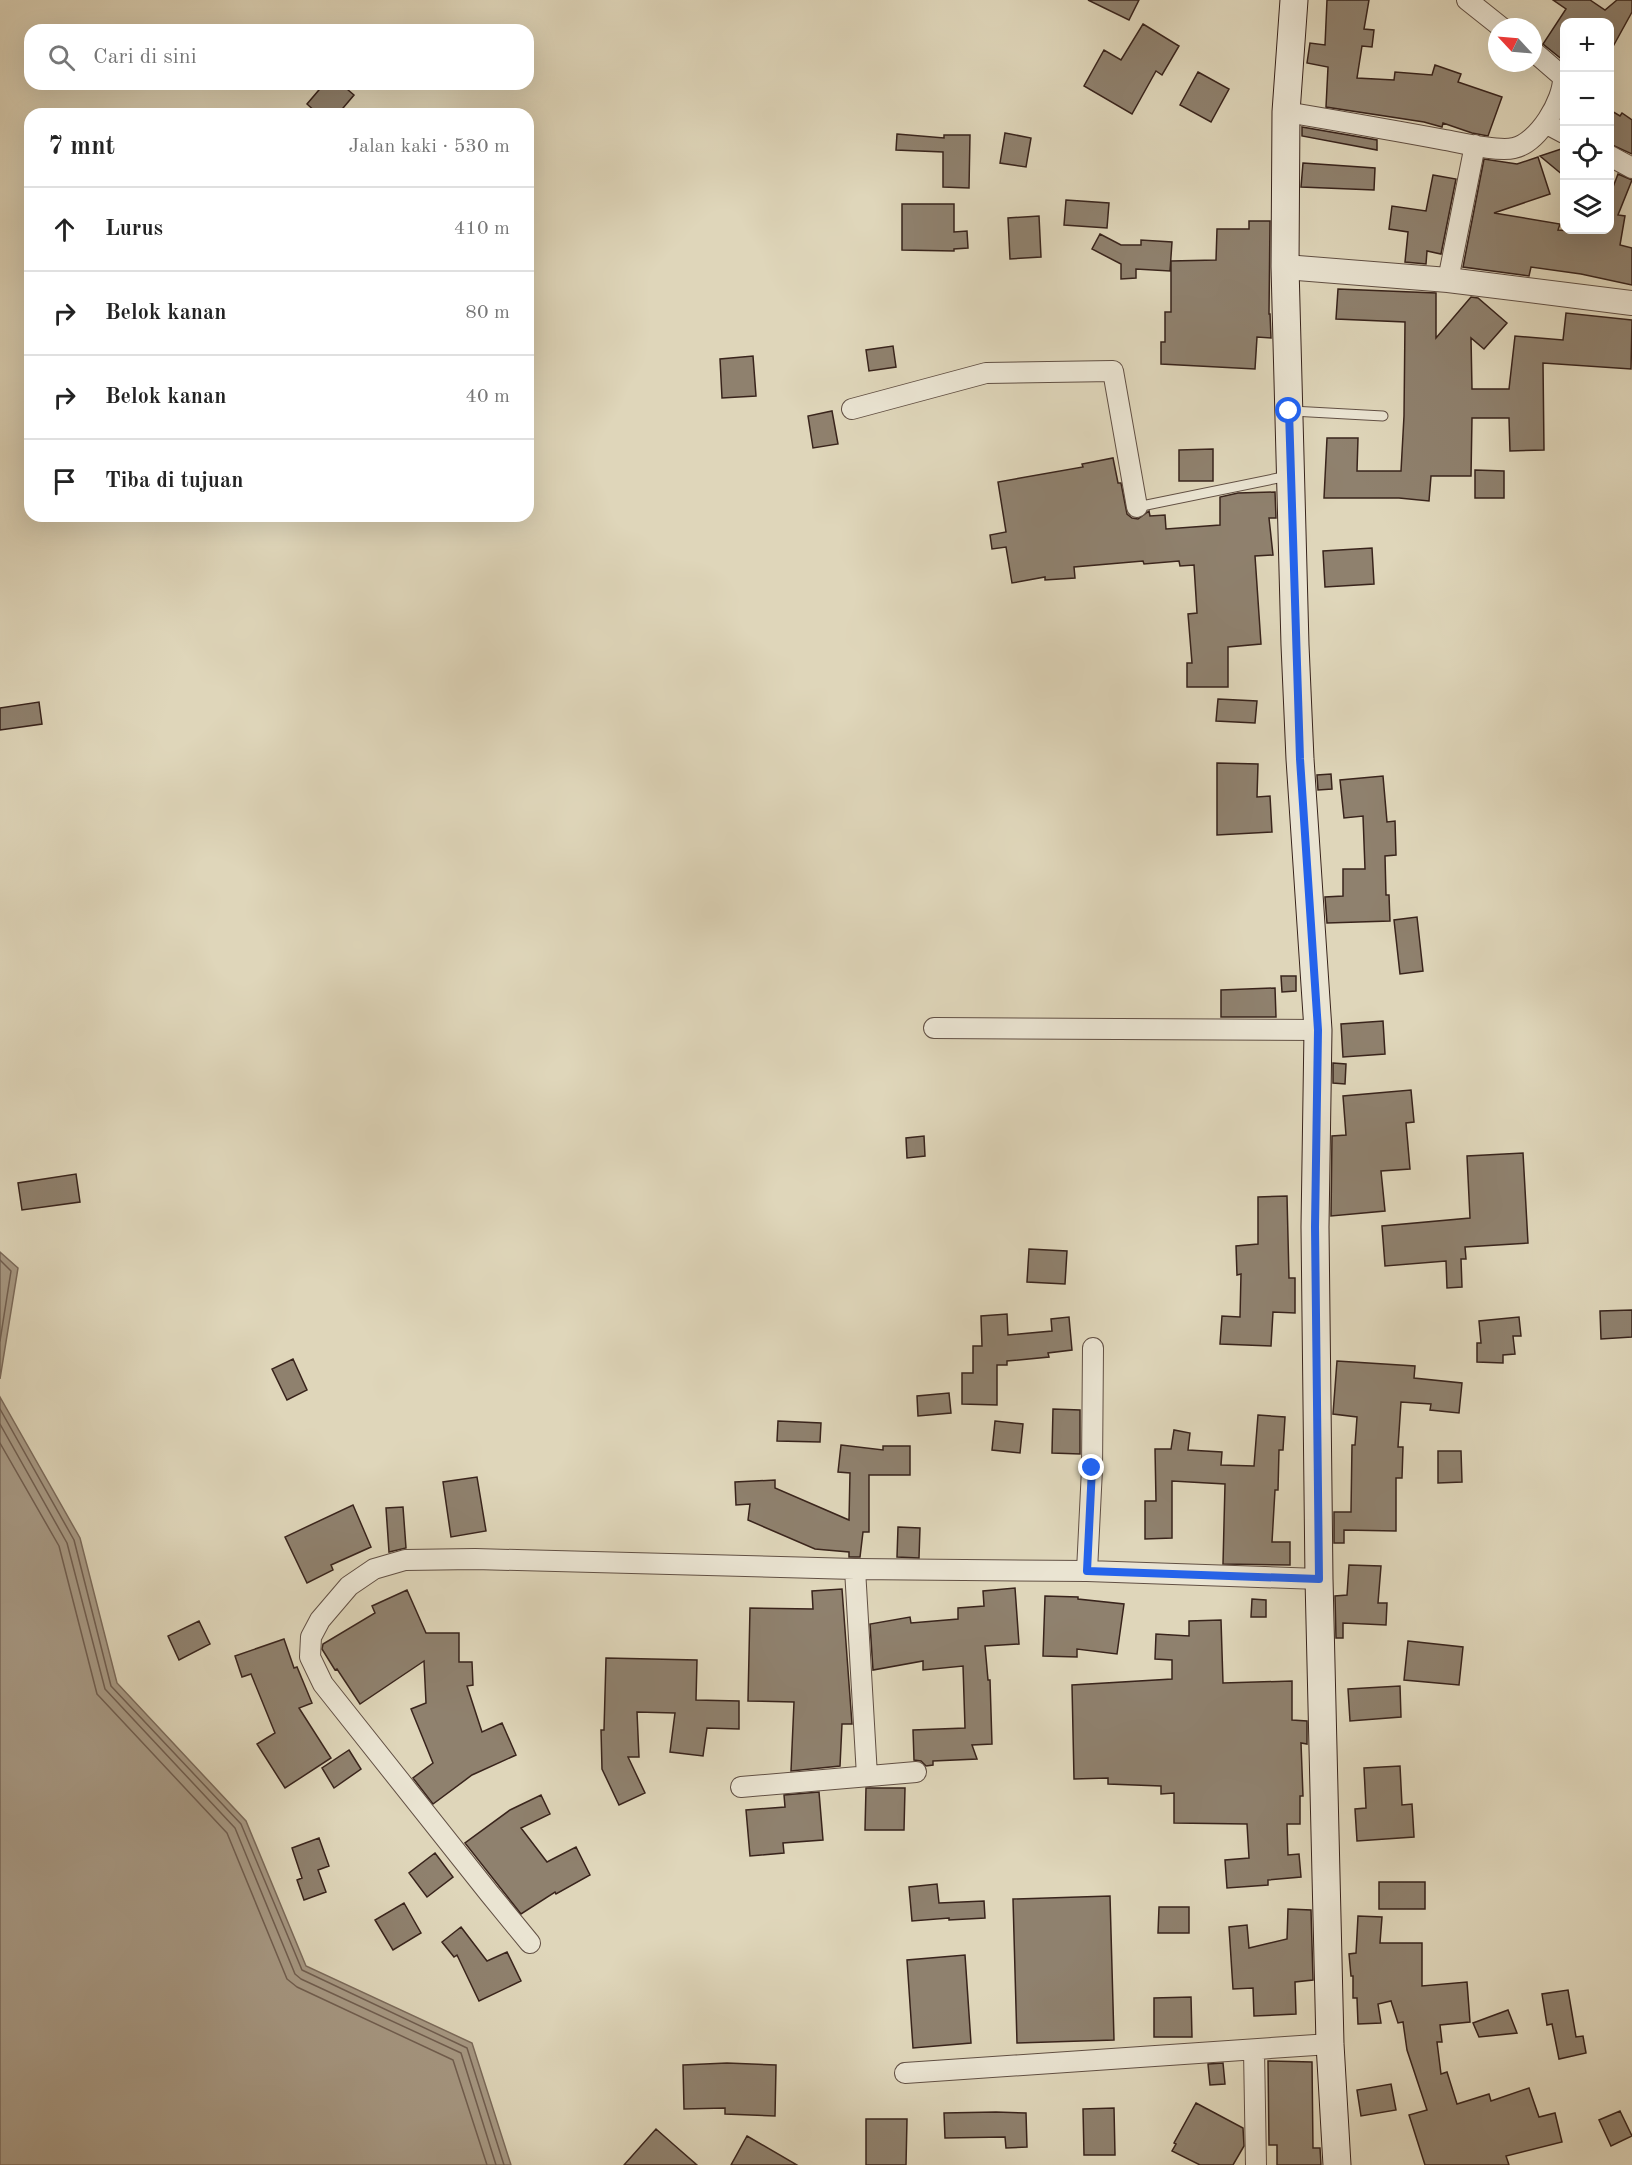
<!DOCTYPE html>
<html lang="id">
<head>
<meta charset="utf-8">
<style>
	:root { --surface:#fff; --page:#f6f6f6; --text:#222; --muted:#767676; --line:#e0e0e0 }
	body { margin:0; font-family:"Old Standard TT",serif; background:var(--page); color:var(--text) }
	.controls { position:absolute; right:18px; top:18px; display:grid; overflow:hidden; border-radius:12px; box-shadow:0 6px 24px #0002 }
	.controls button { width:54px; height:54px; display:grid; place-items:center; padding:0; border:0; border-bottom:2px solid var(--line); background:var(--surface); color:var(--text); font:30px sans-serif }
	.compass { position:absolute; left:1488px; top:18px; width:54px; height:54px; border-radius:50%; background:var(--surface); box-shadow:0 6px 24px #0002; rotate:296deg }
	.stop { position:absolute; width:18px; height:18px; margin:-14px; border:4px solid #2563eb; border-radius:50%; background:#fff }
	.stop.end { background:#2563eb; border-color:#fff; box-shadow:0 2px 6px #0008 }
	.list { margin:0; padding:0; list-style:none }
	h2 { display:flex; justify-content:space-between; align-items:center; height:78px; margin:0; padding:0 24px; font-size:26px }
	h2 small { font-size:20px; font-weight:400; color:var(--muted) }
	.list li { display:grid; grid-template-columns:39px 1fr auto; gap:18px; align-items:center; box-sizing:border-box; height:84px; padding:0 24px; border-top:2px solid var(--line) }
	.list b { display:block; font-size:22px; white-space:nowrap }
	.list em { font-size:20px; font-style:normal; color:var(--muted) }
	.icon { flex:none; width:33px; height:33px; fill:none; stroke:currentColor; stroke-width:2; stroke-linecap:round; stroke-linejoin:round }
	.map { position:relative; flex:none; width:1632px; height:2165px; overflow:hidden }
	.search { position:absolute; background:var(--surface); box-shadow:0 6px 24px #0002; left:24px; top:24px; width:510px; height:66px; display:flex; align-items:center; gap:15px; box-sizing:border-box; padding:0 21px; border-radius:18px; color:var(--muted); font-size:22px }
	.panel { position:absolute; background:var(--surface); box-shadow:0 6px 24px #0002; left:24px; top:108px; width:510px; height:414px; border-radius:18px }
	.map>svg:first-child { display:block }
	.water { fill:#a79984; stroke:#7b6a5a; stroke-width:1.5 }
	.lines { fill:none; stroke-linecap:round; stroke-linejoin:round }
	.shore { stroke:#705e50; stroke-width:1.5 }
	.building { fill:#8f816e; stroke:#39241c; stroke-width:1.5 }
	.service-casing { stroke:#625044; stroke-width:11 }
	.minor-casing { stroke:#625044; stroke-width:22 }
	.tertiary-casing { stroke:#625044; stroke-width:26 }
	.secondary-casing { stroke:#39241c; stroke-width:29 }
	.service { stroke:#eae4d2; stroke-width:9 }
	.minor { stroke:#eae4d2; stroke-width:20 }
	.tertiary { stroke:#eae4d2; stroke-width:24 }
	.secondary { stroke:#eae4d2; stroke-width:27 }
	.route { stroke:#2563eb; stroke-width:8 }
</style>
</head>
<body>
<div class="map">
<svg width="1632" height="2165" viewBox="0 0 1632 2165">
	<rect width="100%" height="100%" fill="#dfd6ba"/>
	<filter id="stains"><feTurbulence type="fractalNoise" baseFrequency=".00333" numOctaves="4"/><feColorMatrix values="0 0 0 0 .2 0 0 0 0 .09 0 0 0 0 .02 0 0 0 .5 -.17"/></filter>
	<radialGradient id="worn" r=".72"><stop offset=".6" stop-color="#630" stop-opacity="0"/><stop offset="1" stop-color="#630" stop-opacity=".3"/></radialGradient>
	<path class="water" d="M 0,1252 L 18,1268 L 0,1379 Z
		M 0,1397 L 80,1538 L 117,1683 L 246,1821 L 306,1966 L 472,2043 L 511,2165 L 0,2165 Z"/>
	<g class="lines">
		<path class="shore" d="M 0,1260 L 11,1271 L 0,1341
			M 0,1409 L 74,1540 L 111,1686 L 241,1824 L 302,1970 L 467,2048 L 504,2165
			M 0,1424 L 67,1543 L 105,1689 L 235,1828 L 295,1974 L 301,1979 L 461,2053 L 496,2165
			M 0,1443 L 59,1546 L 97,1694 L 227,1833 L 287,1979 L 297,1987 L 453,2060 L 487,2165"/>
	</g>
	<path class="building" d="M 1088,0 L 1139,0 L 1129,20 Z
		M 1327,0 L 1369,0 L 1364,29 L 1374,30 L 1372,47 L 1362,46 L 1357,78 L 1394,80 L 1395,72 L 1432,75 L 1435,65 L 1461,74 L 1458,82 L 1502,97 L 1488,136 L 1472,133 L 1443,123 L 1442,127 L 1424,122 L 1326,107 L 1328,67 L 1307,63 L 1310,43 L 1325,45 Z
		M 1553,0 L 1590,0 L 1605,10 L 1617,0 L 1632,0 L 1632,12 L 1610,52 L 1610,22 L 1564,22 L 1564,61 L 1543,44 L 1566,9 Z
		M 1143,24 L 1179,46 L 1162,75 L 1156,71 L 1132,114 L 1084,86 L 1104,50 L 1121,60 Z
		M 1198,72 L 1229,89 L 1211,122 L 1180,105 Z
		M 324,84 L 341,84 L 354,95 L 338,114 L 318,114 L 307,104 Z
		M 1610,110 L 1620,116 L 1622,113 L 1632,120 L 1632,154 L 1610,144 Z
		M 1302,127 L 1377,140 L 1377,150 L 1302,136 Z
		M 1005,133 L 1031,138 L 1026,167 L 1000,163 Z
		M 897,134 L 944,138 L 944,135 L 970,135 L 969,188 L 943,187 L 943,152 L 896,150 Z
		M 1564,148 L 1564,176 L 1540,156 Z
		M 1538,157 L 1550,194 L 1494,213 L 1560,224 L 1558,230 L 1602,233 L 1602,230 L 1610,230 L 1610,195 L 1618,174 L 1632,180 L 1618,215 L 1625,216 L 1620,245 L 1632,248 L 1632,285 L 1581,274 L 1531,267 L 1529,276 L 1463,267 L 1484,159 L 1517,164 Z
		M 1303,163 L 1375,168 L 1374,190 L 1301,187 Z
		M 1433,175 L 1456,179 L 1441,254 L 1427,251 L 1426,264 L 1405,262 L 1408,232 L 1389,229 L 1392,206 L 1426,211 Z
		M 1066,200 L 1109,203 L 1107,228 L 1064,225 Z
		M 902,204 L 954,204 L 954,232 L 967,231 L 968,248 L 954,249 L 954,251 L 902,250 Z
		M 1039,216 L 1041,257 L 1010,259 L 1008,218 Z
		M 1249,221 L 1270,221 L 1269,314 L 1270,314 L 1271,338 L 1257,337 L 1255,369 L 1161,364 L 1161,342 L 1165,342 L 1165,312 L 1171,312 L 1171,261 L 1216,260 L 1217,229 L 1249,229 Z
		M 1100,234 L 1121,245 L 1141,245 L 1141,240 L 1172,242 L 1170,271 L 1136,269 L 1136,278 L 1121,279 L 1121,264 L 1092,249 Z
		M 1338,289 L 1436,293 L 1436,338 L 1471,297 L 1478,298 L 1507,323 L 1484,349 L 1471,338 L 1472,389 L 1509,389 L 1515,336 L 1563,340 L 1566,313 L 1632,320 L 1631,369 L 1543,363 L 1544,450 L 1510,451 L 1509,418 L 1472,418 L 1471,476 L 1431,476 L 1429,501 L 1399,498 L 1324,498 L 1327,438 L 1358,438 L 1357,471 L 1401,471 L 1404,416 L 1405,322 L 1336,319 Z
		M 893,346 L 896,367 L 869,371 L 866,350 Z
		M 753,356 L 756,396 L 722,398 L 720,359 Z
		M 832,411 L 838,444 L 813,448 L 808,416 Z
		M 1213,449 L 1213,481 L 1179,481 L 1179,450 Z
		M 1113,458 L 1118,483 L 1121,483 L 1127,514 L 1132,518 L 1138,519 L 1149,511 L 1150,516 L 1165,515 L 1166,529 L 1220,525 L 1220,497 L 1238,493 L 1275,492 L 1276,518 L 1269,518 L 1273,555 L 1255,556 L 1261,644 L 1228,647 L 1228,687 L 1187,687 L 1187,663 L 1192,663 L 1188,614 L 1197,613 L 1194,565 L 1180,566 L 1179,561 L 1144,564 L 1143,561 L 1074,567 L 1075,578 L 1045,580 L 1045,577 L 1012,583 L 1006,547 L 992,549 L 990,535 L 1006,532 L 998,482 L 1083,467 L 1082,464 Z
		M 1475,470 L 1504,471 L 1504,498 L 1475,498 Z
		M 1372,548 L 1374,584 L 1325,587 L 1323,551 Z
		M 1218,699 L 1257,701 L 1255,723 L 1216,721 Z
		M 39,702 L 42,724 L 0,730 L 0,708 Z
		M 1217,763 L 1258,764 L 1257,797 L 1270,796 L 1272,832 L 1217,835 Z
		M 1331,774 L 1332,789 L 1318,790 L 1317,775 Z
		M 1383,776 L 1387,822 L 1395,821 L 1396,855 L 1385,856 L 1386,895 L 1389,895 L 1390,921 L 1327,923 L 1325,897 L 1343,896 L 1343,869 L 1365,869 L 1363,816 L 1344,818 L 1340,780 Z
		M 1417,917 L 1423,971 L 1400,974 L 1394,920 Z
		M 1281,976 L 1296,976 L 1296,991 L 1282,992 Z
		M 1275,988 L 1276,1017 L 1221,1017 L 1221,990 Z
		M 1383,1021 L 1385,1054 L 1343,1057 L 1341,1024 Z
		M 1333,1063 L 1346,1064 L 1345,1084 L 1333,1083 Z
		M 1411,1090 L 1414,1122 L 1406,1123 L 1410,1169 L 1381,1171 L 1385,1211 L 1331,1216 L 1332,1136 L 1346,1135 L 1343,1096 Z
		M 924,1136 L 925,1156 L 907,1158 L 906,1138 Z
		M 1523,1153 L 1528,1243 L 1465,1247 L 1466,1259 L 1461,1259 L 1462,1287 L 1447,1288 L 1446,1261 L 1385,1266 L 1382,1226 L 1470,1218 L 1467,1156 Z
		M 76,1174 L 80,1202 L 22,1210 L 18,1183 Z
		M 1287,1196 L 1289,1278 L 1295,1278 L 1295,1313 L 1273,1312 L 1271,1346 L 1220,1344 L 1222,1316 L 1240,1317 L 1241,1274 L 1237,1275 L 1236,1246 L 1258,1244 L 1258,1197 Z
		M 1029,1249 L 1067,1251 L 1065,1284 L 1027,1282 Z
		M 1632,1310 L 1632,1337 L 1601,1339 L 1600,1311 Z
		M 1007,1314 L 1008,1335 L 1052,1331 L 1051,1319 L 1069,1317 L 1072,1350 L 1048,1353 L 1049,1357 L 1007,1361 L 1007,1365 L 997,1365 L 997,1405 L 962,1404 L 962,1373 L 973,1373 L 973,1346 L 982,1346 L 981,1316 Z
		M 1519,1317 L 1521,1336 L 1513,1336 L 1515,1354 L 1503,1355 L 1503,1363 L 1477,1362 L 1477,1343 L 1481,1343 L 1479,1321 Z
		M 293,1359 L 307,1390 L 287,1400 L 272,1369 Z
		M 1337,1361 L 1415,1366 L 1414,1378 L 1462,1383 L 1459,1413 L 1430,1410 L 1431,1404 L 1401,1402 L 1398,1447 L 1403,1447 L 1402,1478 L 1396,1478 L 1396,1531 L 1344,1530 L 1344,1543 L 1334,1543 L 1334,1512 L 1351,1512 L 1352,1445 L 1355,1445 L 1357,1417 L 1333,1414 Z
		M 949,1393 L 951,1413 L 918,1416 L 917,1396 Z
		M 1053,1409 L 1080,1410 L 1080,1454 L 1052,1453 Z
		M 1258,1415 L 1285,1417 L 1283,1450 L 1279,1450 L 1278,1490 L 1275,1490 L 1272,1542 L 1290,1542 L 1290,1565 L 1223,1564 L 1225,1484 L 1172,1481 L 1172,1538 L 1145,1539 L 1145,1501 L 1156,1501 L 1155,1449 L 1171,1449 L 1174,1430 L 1190,1433 L 1188,1450 L 1222,1452 L 1221,1465 L 1254,1466 Z
		M 778,1421 L 821,1423 L 820,1442 L 777,1441 Z
		M 995,1421 L 1023,1424 L 1020,1453 L 992,1450 Z
		M 841,1445 L 883,1450 L 883,1446 L 910,1446 L 910,1475 L 869,1475 L 869,1532 L 863,1532 L 860,1557 L 849,1557 L 849,1552 L 815,1549 L 748,1520 L 750,1504 L 736,1505 L 735,1482 L 775,1480 L 775,1488 L 849,1520 L 850,1473 L 838,1472 Z
		M 1438,1451 L 1461,1451 L 1462,1482 L 1438,1483 Z
		M 477,1477 L 486,1531 L 451,1537 L 443,1482 Z
		M 353,1505 L 371,1547 L 331,1565 L 333,1570 L 307,1583 L 285,1537 Z
		M 403,1507 L 406,1548 L 389,1552 L 386,1508 Z
		M 898,1527 L 920,1528 L 919,1558 L 897,1557 Z
		M 1349,1565 L 1381,1566 L 1378,1603 L 1387,1603 L 1386,1625 L 1343,1623 L 1343,1638 L 1336,1638 L 1335,1596 L 1347,1595 Z
		M 1015,1588 L 1019,1644 L 985,1646 L 988,1680 L 990,1680 L 992,1744 L 972,1745 L 977,1759 L 933,1761 L 933,1765 L 926,1766 L 921,1761 L 914,1760 L 913,1730 L 965,1728 L 963,1666 L 923,1670 L 923,1661 L 873,1670 L 870,1624 L 910,1617 L 911,1623 L 958,1619 L 958,1608 L 984,1606 L 983,1591 Z
		M 842,1589 L 852,1724 L 842,1724 L 840,1766 L 791,1771 L 794,1702 L 748,1701 L 750,1608 L 813,1609 L 812,1591 Z
		M 407,1590 L 426,1633 L 459,1633 L 459,1662 L 472,1662 L 473,1685 L 467,1686 L 482,1732 L 502,1723 L 516,1755 L 472,1775 L 433,1804 L 413,1778 L 433,1763 L 411,1709 L 426,1703 L 424,1661 L 360,1704 L 337,1669 L 335,1670 L 322,1649 L 323,1644 L 375,1613 L 372,1606 Z
		M 1045,1596 L 1078,1597 L 1078,1599 L 1124,1604 L 1117,1654 L 1077,1649 L 1077,1657 L 1043,1656 Z
		M 1252,1599 L 1266,1600 L 1266,1617 L 1251,1617 Z
		M 1221,1620 L 1223,1683 L 1292,1681 L 1292,1720 L 1307,1721 L 1307,1744 L 1301,1743 L 1303,1796 L 1300,1796 L 1300,1824 L 1287,1824 L 1288,1855 L 1299,1854 L 1301,1877 L 1268,1880 L 1268,1885 L 1227,1888 L 1225,1860 L 1249,1858 L 1247,1824 L 1174,1823 L 1174,1793 L 1161,1794 L 1161,1786 L 1108,1784 L 1108,1778 L 1074,1779 L 1072,1685 L 1172,1679 L 1172,1660 L 1155,1659 L 1156,1634 L 1189,1636 L 1189,1621 Z
		M 199,1621 L 210,1644 L 179,1660 L 168,1636 Z
		M 284,1639 L 294,1668 L 297,1667 L 312,1703 L 299,1708 L 331,1758 L 285,1788 L 257,1744 L 275,1733 L 251,1674 L 242,1677 L 235,1656 Z
		M 1408,1641 L 1463,1647 L 1459,1685 L 1404,1680 Z
		M 606,1658 L 697,1660 L 696,1700 L 739,1701 L 739,1729 L 707,1728 L 703,1756 L 670,1752 L 675,1713 L 637,1712 L 639,1757 L 628,1757 L 645,1793 L 619,1805 L 602,1769 L 601,1730 L 604,1730 Z
		M 1400,1686 L 1401,1717 L 1350,1721 L 1348,1689 Z
		M 349,1750 L 361,1769 L 334,1788 L 322,1768 Z
		M 1400,1766 L 1402,1805 L 1412,1804 L 1414,1837 L 1357,1841 L 1355,1809 L 1366,1808 L 1364,1768 Z
		M 866,1788 L 905,1788 L 904,1830 L 865,1830 Z
		M 819,1792 L 823,1840 L 783,1843 L 784,1853 L 750,1856 L 746,1810 L 785,1807 L 784,1795 Z
		M 541,1795 L 550,1814 L 521,1828 L 547,1862 L 576,1847 L 590,1875 L 556,1894 L 555,1892 L 521,1914 L 465,1843 L 510,1810 Z
		M 319,1838 L 329,1866 L 318,1870 L 326,1892 L 304,1900 L 297,1880 L 302,1878 L 292,1848 Z
		M 435,1853 L 453,1877 L 427,1897 L 409,1873 Z
		M 1379,1882 L 1425,1882 L 1425,1909 L 1379,1909 Z
		M 937,1884 L 939,1903 L 984,1901 L 985,1918 L 949,1920 L 949,1918 L 912,1921 L 909,1887 Z
		M 1110,1896 L 1114,2040 L 1017,2043 L 1013,1899 Z
		M 404,1903 L 421,1933 L 393,1950 L 375,1920 Z
		M 1159,1907 L 1189,1907 L 1189,1933 L 1158,1933 Z
		M 1288,1909 L 1311,1910 L 1313,1980 L 1295,1982 L 1296,2014 L 1254,2016 L 1253,1988 L 1233,1989 L 1229,1927 L 1247,1925 L 1249,1948 L 1287,1939 Z
		M 1358,1916 L 1382,1917 L 1380,1943 L 1422,1943 L 1422,1986 L 1467,1982 L 1470,2022 L 1440,2025 L 1442,2042 L 1437,2042 L 1441,2074 L 1447,2072 L 1457,2104 L 1489,2094 L 1491,2101 L 1529,2088 L 1539,2117 L 1555,2113 L 1562,2142 L 1506,2156 L 1509,2165 L 1425,2165 L 1409,2115 L 1427,2110 L 1407,2050 L 1403,2022 L 1398,2023 L 1391,2001 L 1378,2004 L 1381,2023 L 1358,2024 L 1357,1998 L 1353,1998 L 1353,1976 L 1351,1976 L 1349,1954 L 1356,1953 Z
		M 461,1927 L 487,1961 L 507,1952 L 521,1981 L 479,2001 L 457,1955 L 454,1957 L 442,1942 Z
		M 965,1955 L 971,2043 L 913,2048 L 907,1960 Z
		M 1568,1990 L 1576,2037 L 1583,2036 L 1586,2053 L 1559,2059 L 1552,2024 L 1547,2025 L 1542,1994 Z
		M 1191,1997 L 1192,2037 L 1154,2037 L 1154,1998 Z
		M 1508,2010 L 1517,2033 L 1479,2037 L 1473,2023 Z
		M 1268,2061 L 1312,2062 L 1313,2148 L 1320,2148 L 1321,2165 L 1277,2165 L 1277,2145 L 1269,2145 Z
		M 727,2063 L 776,2065 L 775,2116 L 725,2114 L 725,2108 L 684,2109 L 683,2065 Z
		M 1223,2063 L 1225,2084 L 1210,2085 L 1208,2064 Z
		M 1391,2084 L 1396,2110 L 1361,2116 L 1357,2090 Z
		M 1196,2103 L 1243,2128 L 1244,2146 L 1233,2165 L 1200,2165 L 1172,2151 L 1176,2144 L 1174,2143 Z
		M 1114,2108 L 1115,2155 L 1084,2155 L 1083,2109 Z
		M 1620,2111 L 1632,2136 L 1611,2146 L 1599,2120 Z
		M 996,2112 L 1026,2113 L 1027,2147 L 1006,2148 L 1005,2137 L 945,2138 L 944,2113 Z
		M 866,2119 L 907,2119 L 906,2165 L 866,2165 Z
		M 656,2129 L 673,2144 L 697,2165 L 624,2165 Z
		M 747,2136 L 797,2165 L 731,2165 Z"/>
	<g class="lines">
		<defs>
			<path id="service" d="M 1292,411 L 1383,416
				M 1137,507 L 1288,476"/>
			<path id="minor" d="M 1467,0 L 1501,27
				M 1286,112 C 1339,121 1392,130 1445,140 C 1462,143 1498,152 1514,148 C 1538,143 1564,100 1563,77 L 1533,51
				M 1547,124 L 1564,133
				M 1610,156 L 1632,168
				M 1448,280 L 1475,145
				M 852,409 L 986,373 L 1113,371 L 1137,507
				M 934,1028 L 1318,1030
				M 855,1569 L 867,1776
				M 1087,1571 L 1092,1469 L 1093,1348
				M 741,1787 L 916,1772
				M 530,1943 L 489,1893 L 323,1684 L 310,1657 L 311,1637 L 320,1620 L 349,1586 L 374,1569 L 405,1560 L 475,1559 L 855,1569 L 1087,1571 L 1319,1579
				M 1254,2050 L 1256,2165
				M 905,2073 L 1330,2044"/>
			<path id="tertiary" d="M 1285,267 L 1448,280 L 1632,303"/>
			<path id="secondary" d="M 1294,0 L 1286,112 L 1285,267 L 1295,645 L 1300,759 L 1318,1030 L 1315,1227 L 1319,1579 L 1330,2044 L 1337,2165"/>
		</defs>
		<use href="#service" class="service-casing"/>
		<use href="#minor" class="minor-casing"/>
		<use href="#tertiary" class="tertiary-casing"/>
		<use href="#secondary" class="secondary-casing"/>
		<use href="#service" class="service"/>
		<use href="#minor" class="minor"/>
		<use href="#tertiary" class="tertiary"/>
		<use href="#secondary" class="secondary"/>
	</g>
	<g class="lines">
		<path class="route" d="M 1092,1468 L 1087,1571 L 1319,1579 L 1315,1227 L 1318,1030 L 1300,759 L 1289,411"/>
	</g>
	<rect width="100%" height="100%" filter="url(#stains)"/>
	<rect width="100%" height="100%" fill="url(#worn)"/>
</svg>
<div class="controls">
<button>+</button>
<button>−</button>
<button><svg class="icon" aria-label="locate" viewBox="0 0 24 24"><circle cx="12" cy="12" r="6"/><path d="M12 2v4M12 18v4M2 12h4M18 12h4"/></svg></button>
<button><svg class="icon" aria-label="layers" viewBox="0 0 24 24"><path d="M12 4l9 5-9 5-9-5zM3 14l9 5 9-5"/></svg></button>
</div>
<svg class="compass" viewBox="-18 -18 36 36"><path d="M0-13l5 13h-10z" fill="#e53935"/><path d="M0 13l5-13h-10z" fill="#767676"/></svg>
<div class="stop" style="left:1289px;top:411px"></div>
<div class="stop end" style="left:1092px;top:1468px"></div>
<div class="search"><svg class="icon" aria-label="search" viewBox="0 0 24 24"><circle cx="10" cy="10" r="6"/><path d="M15 15l6 6"/></svg>Cari di sini</div>
<section class="panel">
<h2>7 mnt<small>Jalan kaki · 530 m</small></h2>
<ul class="list">
<li><svg class="icon" aria-label="ahead" viewBox="0 0 24 24"><path d="M12 20V5M6 11l6-6 6 6"/></svg><div><b>Lurus</b></div><em>410 m</em></li>
<li><svg class="icon" aria-label="right" viewBox="0 0 24 24"><path d="M7 20v-9h11M14 6l5 5-5 5"/></svg><div><b>Belok kanan</b></div><em>80 m</em></li>
<li><svg class="icon" aria-label="right" viewBox="0 0 24 24"><path d="M7 20v-9h11M14 6l5 5-5 5"/></svg><div><b>Belok kanan</b></div><em>40 m</em></li>
<li><svg class="icon" aria-label="arrive" viewBox="0 0 24 24"><path d="M6 21V4h12l-3 4 3 4H6"/></svg><div><b>Tiba di tujuan</b></div></li>
</ul>
</section>
</div>
</body>
</html>
